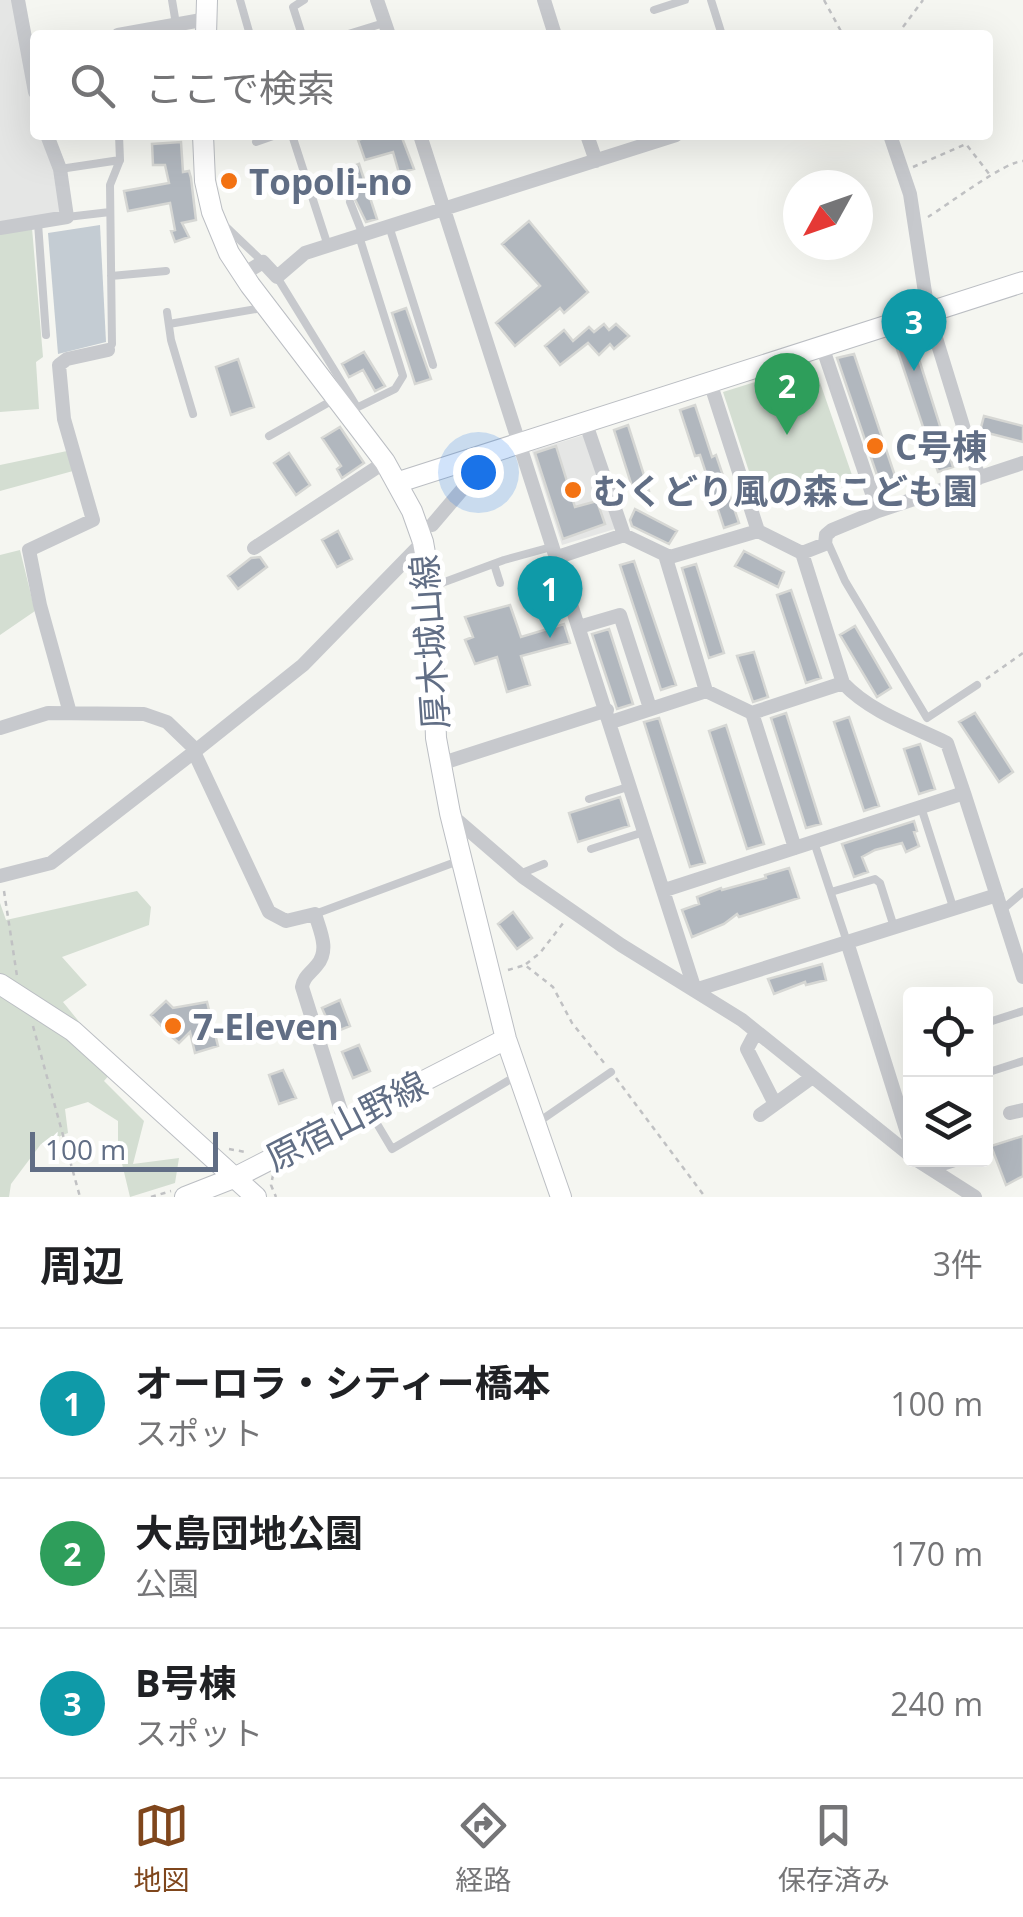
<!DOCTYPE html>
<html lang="ja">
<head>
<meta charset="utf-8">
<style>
	:root { --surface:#fff; --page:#f2f2f2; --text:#202124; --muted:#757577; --line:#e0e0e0; --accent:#7f461c }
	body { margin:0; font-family:"Open Sans","Noto Sans JP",sans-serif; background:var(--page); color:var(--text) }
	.controls { position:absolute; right:30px; bottom:30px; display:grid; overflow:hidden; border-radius:10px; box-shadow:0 10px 40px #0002 }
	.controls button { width:90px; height:90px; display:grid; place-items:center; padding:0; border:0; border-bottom:2px solid var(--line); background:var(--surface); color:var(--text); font:50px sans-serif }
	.compass { position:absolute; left:783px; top:170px; width:90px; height:90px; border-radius:50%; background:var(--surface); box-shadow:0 10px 40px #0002; rotate:230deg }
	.scale { position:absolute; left:30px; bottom:25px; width:188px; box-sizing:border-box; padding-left:10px; border:5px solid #616e85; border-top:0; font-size:28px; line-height:35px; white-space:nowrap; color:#616e85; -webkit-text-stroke:8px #fff; paint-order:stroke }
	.you { position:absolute; left:478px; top:472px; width:35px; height:35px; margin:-25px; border:8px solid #fff; border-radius:50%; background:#1a73e8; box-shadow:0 0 0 15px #1a73e833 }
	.badge { display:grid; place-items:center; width:65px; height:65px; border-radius:50%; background:var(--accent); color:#fff; font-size:32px; font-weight:700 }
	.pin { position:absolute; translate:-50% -82px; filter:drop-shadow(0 2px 5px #0008) }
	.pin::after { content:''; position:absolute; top:52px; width:35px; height:30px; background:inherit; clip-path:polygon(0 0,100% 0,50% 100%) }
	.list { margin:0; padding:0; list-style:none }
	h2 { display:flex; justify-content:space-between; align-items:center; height:130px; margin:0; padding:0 40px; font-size:42px }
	h2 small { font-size:32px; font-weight:400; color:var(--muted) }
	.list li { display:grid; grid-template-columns:65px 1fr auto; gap:30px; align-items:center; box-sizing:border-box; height:150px; padding:0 40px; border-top:2px solid var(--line) }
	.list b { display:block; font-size:38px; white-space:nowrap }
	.list p { margin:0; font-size:32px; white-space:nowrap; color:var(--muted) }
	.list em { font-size:32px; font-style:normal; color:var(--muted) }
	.icon { flex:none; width:55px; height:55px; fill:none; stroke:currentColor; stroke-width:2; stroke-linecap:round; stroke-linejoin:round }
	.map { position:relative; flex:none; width:1023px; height:1197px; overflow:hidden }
	.search { position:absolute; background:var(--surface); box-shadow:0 10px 40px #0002; left:30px; right:30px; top:30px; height:110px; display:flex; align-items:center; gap:25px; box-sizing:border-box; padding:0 35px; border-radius:10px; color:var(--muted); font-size:38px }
	.sheet { height:580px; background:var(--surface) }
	nav { display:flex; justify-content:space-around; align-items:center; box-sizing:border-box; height:140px; border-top:2px solid var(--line); background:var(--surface); font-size:28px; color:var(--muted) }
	nav a { display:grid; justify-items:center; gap:5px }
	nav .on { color:var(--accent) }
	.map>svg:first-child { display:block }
	.built { fill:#e5e6e5 }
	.green { fill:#d4ded2 }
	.water { fill:#c4ccd3 }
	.building { fill:#b1b7be; stroke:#d6d7d4; stroke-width:2.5 }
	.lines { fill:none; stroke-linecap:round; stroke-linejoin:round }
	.secondary-casing { stroke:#bbbec3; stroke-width:22 }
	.path { stroke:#c0c1c3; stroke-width:2.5; stroke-dasharray:5 5; stroke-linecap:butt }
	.lane { stroke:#c7c9cd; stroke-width:8 }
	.street { stroke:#c7c9cd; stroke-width:14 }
	.secondary { stroke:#fff; stroke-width:20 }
	.poi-dot { fill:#f47313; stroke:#fff; stroke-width:4 }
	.labels { text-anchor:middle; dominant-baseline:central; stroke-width:10; stroke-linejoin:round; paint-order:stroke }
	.poi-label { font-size:35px; font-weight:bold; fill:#616e85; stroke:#fff; text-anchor:start }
	.street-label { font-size:35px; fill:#616e85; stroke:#fff }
</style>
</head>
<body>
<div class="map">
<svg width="1023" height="1197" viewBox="0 0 1023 1197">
	<rect width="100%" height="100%" fill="#f5f6f1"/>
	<path class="built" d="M 0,0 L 12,0 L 35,118 L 35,135 L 41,135 L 56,173 L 60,211 L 57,215 L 0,224 Z
		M 584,435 L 615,529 L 562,545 L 532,451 Z"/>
	<path class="green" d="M 32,228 L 43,357 L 36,362 L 39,409 L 0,412 L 0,232 Z
		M 809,365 L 815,368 L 853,478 L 761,508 L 723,392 Z
		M 67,451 L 73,471 L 0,491 L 0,465 Z
		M 20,550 L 35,611 L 0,635 L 0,555 Z
		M 137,891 L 151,907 L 149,925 L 62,957 L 87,985 L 63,1002 L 116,1067 L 104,1081 L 144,1121 L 133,1164 L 179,1158 L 175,1183 L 130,1197 L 118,1147 L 118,1121 L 88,1102 L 65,1109 L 68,1133 L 41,1144 L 11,1184 L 9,1197 L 0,1197 L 0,903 L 6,920 Z"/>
	<path class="water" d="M 100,225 L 106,342 L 58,354 L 48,233 Z"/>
	<path class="building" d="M 372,135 L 401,135 L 414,169 L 399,173 L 393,152 L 365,160 L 358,140 Z
		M 181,142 L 183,172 L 189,171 L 191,178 L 196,220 L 182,223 L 189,237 L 175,242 L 171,231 L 175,230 L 170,203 L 128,211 L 124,191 L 169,183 L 165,165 L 153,165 L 152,144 Z
		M 359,164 L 377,219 L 366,222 L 341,171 Z
		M 529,221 L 588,292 L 564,313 L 560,308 L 515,346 L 496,323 L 540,286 L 502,244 Z
		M 406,308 L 431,379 L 415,384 L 392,313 Z
		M 604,324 L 609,330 L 616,324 L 629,336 L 614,349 L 610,344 L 599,355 L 588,343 L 560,365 L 545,346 L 564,330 L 573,341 L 589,327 L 594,332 Z
		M 911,334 L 953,467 L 938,472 L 894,340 Z
		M 364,352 L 385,386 L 375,391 L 363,370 L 349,377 L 342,364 Z
		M 854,354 L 896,479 L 880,484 L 837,358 Z
		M 238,359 L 254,407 L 231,415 L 216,367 Z
		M 695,405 L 712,457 L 716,455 L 739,523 L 724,528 L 700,455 L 695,456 L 680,410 Z
		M 984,416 L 1023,426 L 1023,442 L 980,431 Z
		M 628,425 L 649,491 L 635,496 L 614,430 Z
		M 340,427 L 364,463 L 342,478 L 337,469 L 341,466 L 322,438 Z
		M 556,446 L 575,507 L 597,501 L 605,524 L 563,539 L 535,453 Z
		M 289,453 L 310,485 L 296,495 L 274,463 Z
		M 635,509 L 677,531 L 669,544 L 632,526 L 630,520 Z
		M 338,531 L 352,559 L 337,567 L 322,540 Z
		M 744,551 L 784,572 L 778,587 L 735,566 Z
		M 260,557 L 267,567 L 238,589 L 228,576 L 251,558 Z
		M 634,561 L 676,685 L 661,690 L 620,565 Z
		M 696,564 L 724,653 L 709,658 L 682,568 Z
		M 791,590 L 821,678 L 806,683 L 777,595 Z
		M 510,605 L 521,637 L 564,624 L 570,643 L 521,656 L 530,685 L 507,692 L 497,657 L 475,664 L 465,640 L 473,637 L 465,617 Z
		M 855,626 L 891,688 L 877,697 L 840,635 Z
		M 609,629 L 633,704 L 617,709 L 592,634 Z
		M 754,652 L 768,697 L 753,702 L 737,656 Z
		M 786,713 L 821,824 L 806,828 L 771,718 Z
		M 975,713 L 1013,772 L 999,782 L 959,722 Z
		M 849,717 L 879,806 L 864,811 L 834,722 Z
		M 659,718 L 705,863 L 690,867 L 644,722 Z
		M 726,725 L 764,844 L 747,849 L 709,731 Z
		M 920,744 L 935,789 L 919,794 L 904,749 Z
		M 620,797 L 629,826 L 578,842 L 569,813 Z
		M 914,821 L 917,831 L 914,832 L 919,846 L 906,852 L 902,843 L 875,850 L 862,857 L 868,872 L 854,877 L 842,844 Z
		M 789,868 L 799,898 L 739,917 L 737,914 L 724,924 L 692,937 L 682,910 L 699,904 L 697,897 L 721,888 L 722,890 L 766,878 L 765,875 Z
		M 513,912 L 532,938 L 517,949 L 498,924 Z
		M 822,964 L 826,980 L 806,985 L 805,982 L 774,994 L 768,979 Z
		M 340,1000 L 350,1026 L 333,1033 L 322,1008 Z
		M 166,1001 L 173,1008 L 207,1002 L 218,1046 L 195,1053 L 190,1032 L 179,1043 L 172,1037 L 151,1015 Z
		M 359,1045 L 370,1071 L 353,1078 L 342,1052 Z
		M 283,1070 L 296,1098 L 279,1104 L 269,1075 Z
		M 1023,1136 L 1023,1176 L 1006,1185 L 991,1146 Z"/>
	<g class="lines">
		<defs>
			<path id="secondary" d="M 206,35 L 207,0
				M 203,135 L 205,181 L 212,212 L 229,253 L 250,285 L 385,462 L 412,511 L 423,542 L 431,587 L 436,738 L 450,813 L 506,1039 L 561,1197
				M 399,482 L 1023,282
				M 0,984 L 73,1031 L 256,1197
				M 185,1197 L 236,1177 L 506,1039"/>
		</defs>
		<use href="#secondary" class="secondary-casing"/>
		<path class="path" d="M 824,0 L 843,35
			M 897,35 L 923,0
			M 691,138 L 701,135
			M 913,167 L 966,144 L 990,175
			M 928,217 C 949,204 1004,162 1023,161
			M 481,481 L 493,469
			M 986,679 L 1023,653
			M 4,891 L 17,976
			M 526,964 L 540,953 L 564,922
			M 508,970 L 525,965 L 553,987 L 572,1023 L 605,1064
			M 33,1026 L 80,1197
			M 616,1078 L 705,1197
			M 229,1149 L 245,1152
			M 273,1175 L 271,1185 L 276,1197
			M 151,1197 L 171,1191"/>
		<path class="lane" d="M 172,0 L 176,24
			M 240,0 L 250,35
			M 711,0 L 722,35
			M 654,10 L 685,0
			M 302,35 L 293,7 L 304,0
			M 345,35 L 384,23
			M 292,135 L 328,246
			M 256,142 L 276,135
			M 60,169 L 120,160
			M 271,188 L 306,176
			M 350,202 L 363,235
			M 67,217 L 110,212
			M 38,223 L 46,335
			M 223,224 L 263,262
			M 389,226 L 433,365
			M 111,276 L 166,271
			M 277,277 L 357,407
			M 167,312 L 171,340 L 193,414
			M 169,324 L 262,308
			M 108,350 L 112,344 L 110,185 L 120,160 L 119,135
			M 348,412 L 395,389 L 403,376 L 359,236
			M 269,436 L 333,400
			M 825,544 L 829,545 L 845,581 L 927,718 L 977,685
			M 494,564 L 500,583
			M 431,587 L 504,560 L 555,546
			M 589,799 L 631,786
			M 921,807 L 953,907
			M 814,842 L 847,942
			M 591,849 L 644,832
			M 520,874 L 544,864
			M 831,892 L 875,879 L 880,883 L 894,927
			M 1002,910 L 1023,892
			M 315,914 L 461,860
			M 986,1023 L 1023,1011
			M 986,1073 L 1023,1061
			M 370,1112 L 392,1149 L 516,1076
			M 537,1123 L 611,1072
			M 933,1170 L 965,1160"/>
		<path class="street" d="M 18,0 L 35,92
			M 377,0 L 389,35
			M 544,0 L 555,35
			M 118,35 L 207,19
			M 420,135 L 695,990
			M 587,135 L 596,161
			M 890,135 L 910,194 L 928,312 L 979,478
			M 0,228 L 67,217 L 60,169 L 47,135
			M 242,275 L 263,262 L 277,277 L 305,253 L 676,135
			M 822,346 L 878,511
			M 585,421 L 624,535
			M 432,525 L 466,485 L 459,463
			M 254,548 L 385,462
			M 802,553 L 825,544 L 826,535 L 832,530 L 878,511 L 1023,463
			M 665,555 L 706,691
			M 558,557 L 624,535 L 670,557 L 758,531
			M 579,627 L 620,615 L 650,708
			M 70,713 L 40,605 L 29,550 L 93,520 L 64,419 L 59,365 L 67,359 L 108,350
			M 752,713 L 795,848
			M 611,722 L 706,691 L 752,713 L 843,683
			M 0,728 L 48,713 L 144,714 L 167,722 L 196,750
			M 194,752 L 269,912 L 286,921 L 315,914 C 320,931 330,950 317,965 C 310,974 304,976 302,987 L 344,1120
			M 440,764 L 607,710
			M 964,793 L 1023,977
			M 450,814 L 523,877 L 621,945 L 742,1020 L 910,1155
			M 0,876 L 51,863 L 194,752 L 303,665 L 423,542
			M 665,890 L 964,793 L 947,743 C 912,726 870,712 843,683 L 802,553 L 758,531 L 710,382
			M 847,942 L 910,1142
			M 695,990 L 997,895
			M 756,1032 L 747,1049 L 775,1104
			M 1010,1113 L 1023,1110
			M 760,1115 L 811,1078
			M 917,1160 L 975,1197"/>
		<use href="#secondary" class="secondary"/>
	</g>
	<g class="poi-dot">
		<circle cx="229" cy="181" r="10"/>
		<circle cx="875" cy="446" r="10"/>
		<circle cx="573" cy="490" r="10"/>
		<circle cx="173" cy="1026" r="10"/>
	</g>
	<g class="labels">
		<g class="poi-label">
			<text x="249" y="181">Topoli-no</text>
			<text x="895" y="446">C号棟</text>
			<text x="593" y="490">むくどり風の森こども園</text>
			<text x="193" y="1026">7-Eleven</text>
		</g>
		<g class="street-label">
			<text transform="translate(429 642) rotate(-94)">厚木城山線</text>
			<text transform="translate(346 1120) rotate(-27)">原宿山野線</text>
		</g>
	</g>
</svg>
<div class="controls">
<button><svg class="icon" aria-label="locate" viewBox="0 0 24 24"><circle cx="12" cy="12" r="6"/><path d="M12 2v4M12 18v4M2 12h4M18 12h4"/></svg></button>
<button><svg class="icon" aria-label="layers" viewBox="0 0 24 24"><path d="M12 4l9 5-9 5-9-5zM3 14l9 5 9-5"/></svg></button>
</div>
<svg class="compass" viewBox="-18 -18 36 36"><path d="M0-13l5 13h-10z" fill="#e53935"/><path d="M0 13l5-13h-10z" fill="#757577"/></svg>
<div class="scale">100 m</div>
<div class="you"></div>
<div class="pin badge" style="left:550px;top:638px;background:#0f9aa8">1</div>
<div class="pin badge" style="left:787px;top:435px;background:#2e9e5b">2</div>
<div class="pin badge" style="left:914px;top:371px;background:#0f9aa8">3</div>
<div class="search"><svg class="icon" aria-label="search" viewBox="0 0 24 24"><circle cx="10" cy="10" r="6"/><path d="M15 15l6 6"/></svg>ここで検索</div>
</div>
<section class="sheet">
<h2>周辺<small>3件</small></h2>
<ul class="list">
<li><span class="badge" style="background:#0f9aa8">1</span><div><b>オーロラ・シティー橋本</b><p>スポット</p></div><em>100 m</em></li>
<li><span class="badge" style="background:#2e9e5b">2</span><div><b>大島団地公園</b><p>公園</p></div><em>170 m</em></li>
<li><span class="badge" style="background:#0f9aa8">3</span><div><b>B号棟</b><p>スポット</p></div><em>240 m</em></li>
</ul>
</section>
<nav>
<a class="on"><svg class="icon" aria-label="map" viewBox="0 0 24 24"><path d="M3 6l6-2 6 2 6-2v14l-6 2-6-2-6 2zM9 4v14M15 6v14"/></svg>地図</a>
<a><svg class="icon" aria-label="directions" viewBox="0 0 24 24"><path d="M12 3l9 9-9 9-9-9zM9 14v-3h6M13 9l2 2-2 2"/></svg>経路</a>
<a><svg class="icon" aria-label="saved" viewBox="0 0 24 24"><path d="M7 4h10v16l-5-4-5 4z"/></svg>保存済み</a>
</nav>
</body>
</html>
